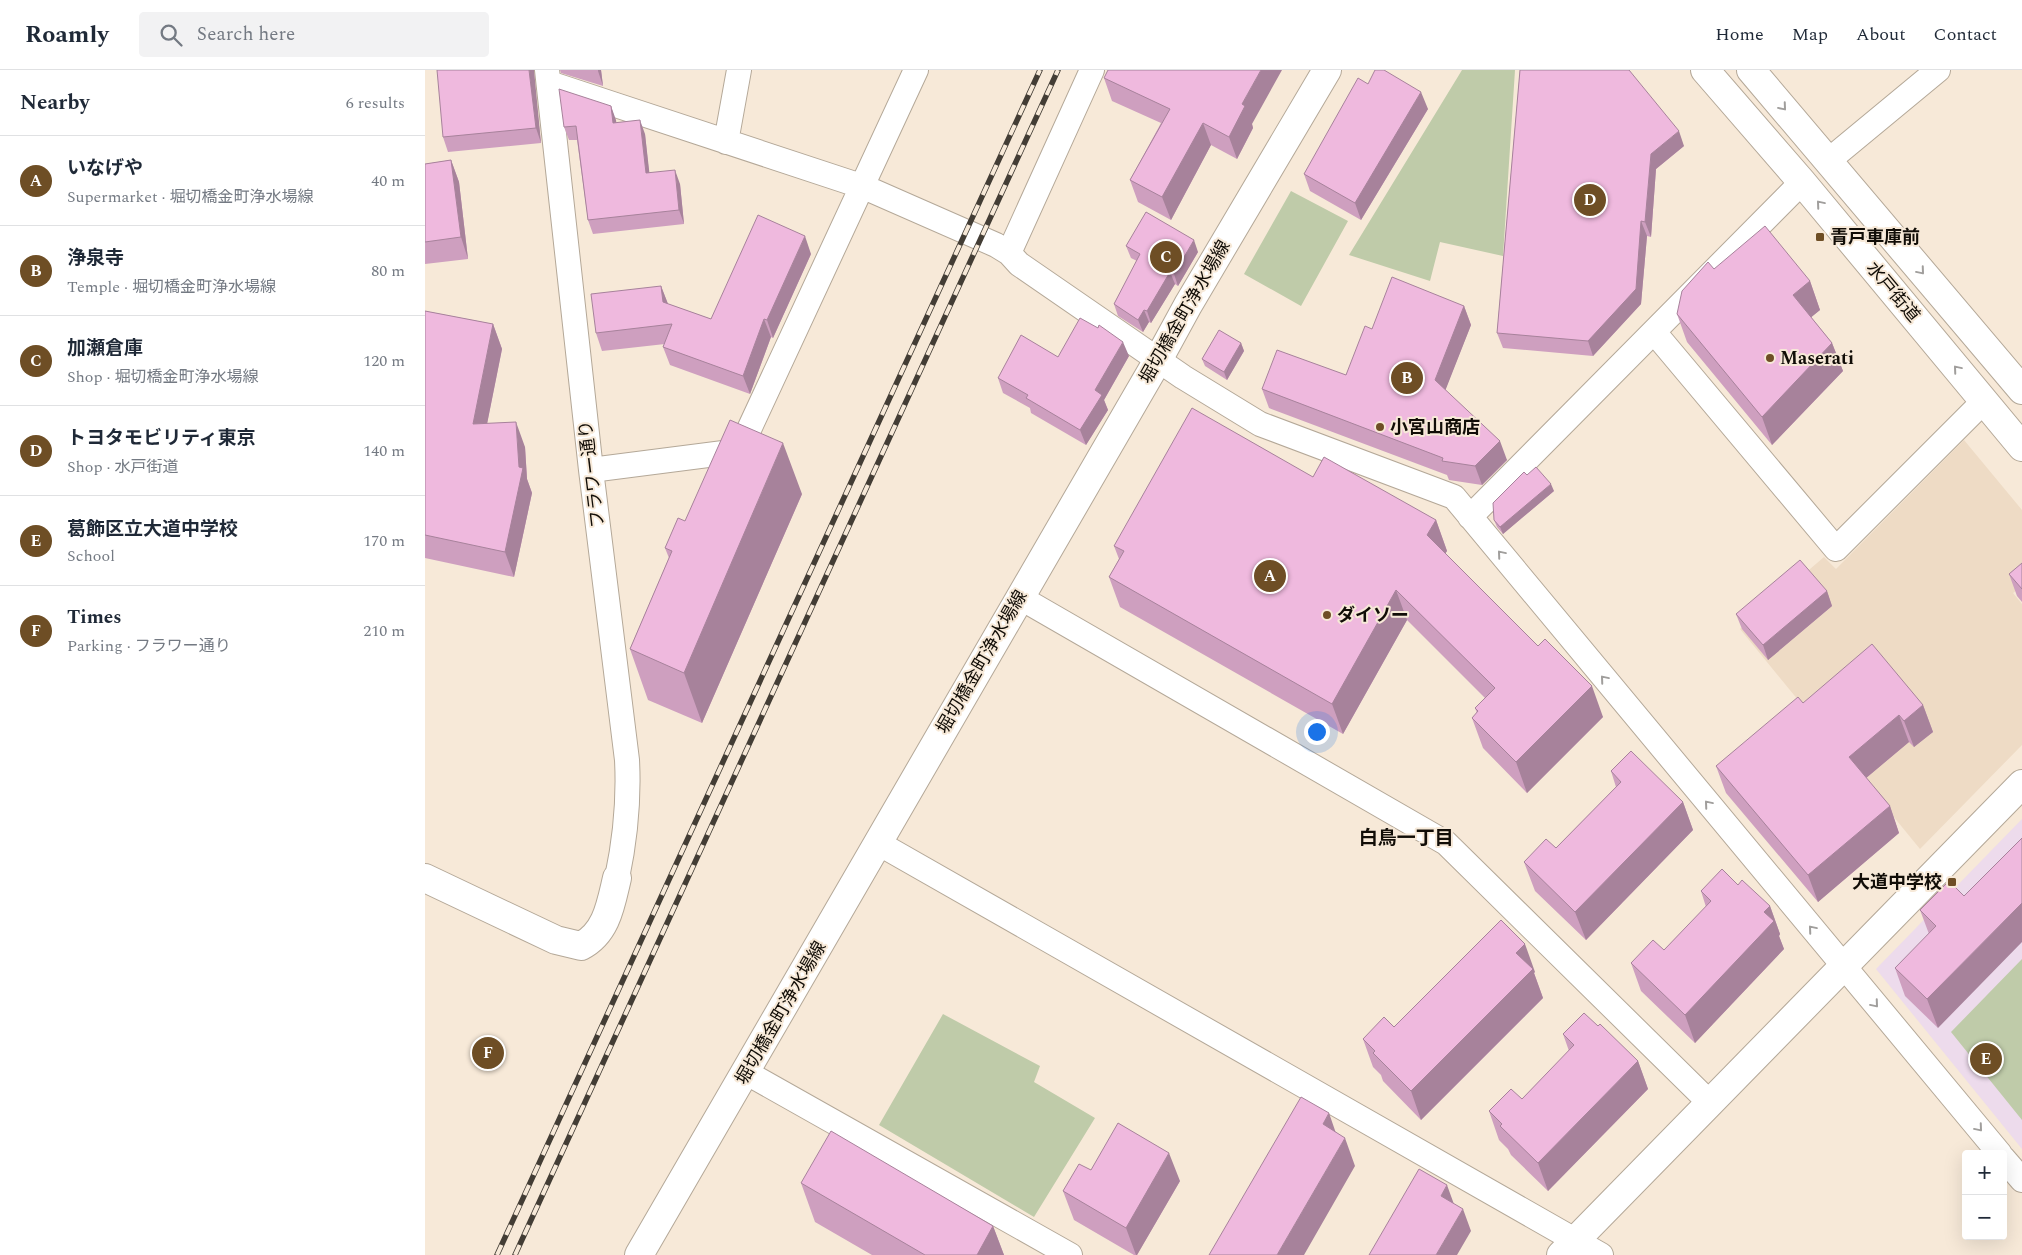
<!DOCTYPE html>
<html lang="en">
<head>
<meta charset="utf-8">
<style>
	:root { --surface:#fff; --page:#f2f2f3; --text:#1f2937; --muted:#747a83; --line:#e0e1e3; --accent:#6e4e25 }
	body { margin:0; font-family:Spectral,"Noto Sans JP",serif; background:var(--page); color:var(--text) }
	.controls { position:absolute; right:15px; bottom:15px; display:grid; overflow:hidden; border-radius:5px; box-shadow:0 5px 20px #0002 }
	.controls button { width:45px; height:45px; display:grid; place-items:center; padding:0; border:0; border-bottom:1px solid var(--line); background:var(--surface); color:var(--text); font:25px sans-serif }
	.you { position:absolute; left:891px; top:661px; width:18px; height:18px; margin:-12px; border:4px solid #fff; border-radius:50%; background:#1a73e8; box-shadow:0 0 0 8px #1a73e833 }
	.badge { display:grid; place-items:center; width:32px; height:32px; border-radius:50%; background:var(--accent); color:#fff; font-size:16px; font-weight:700 }
	.pin { position:absolute; translate:-50% -50%; border:2px solid #fff; box-shadow:0 1px 5px #0006 }
	.list { margin:0; padding:0; list-style:none }
	h2 { display:flex; justify-content:space-between; align-items:center; height:65px; margin:0; padding:0 20px; font-size:21px }
	h2 small { font-size:16px; font-weight:400; color:var(--muted) }
	.list li { display:grid; grid-template-columns:32px 1fr auto; gap:15px; align-items:center; box-sizing:border-box; height:90px; padding:0 20px; border-top:1px solid var(--line) }
	.list b { display:block; font-size:19px; white-space:nowrap }
	.list p { margin:0; font-size:16px; white-space:nowrap; color:var(--muted) }
	.list em { font-size:16px; font-style:normal; color:var(--muted) }
	.icon { flex:none; width:28px; height:28px; fill:none; stroke:currentColor; stroke-width:2; stroke-linecap:round; stroke-linejoin:round }
	.map { position:relative; flex:none; width:1597px; height:1185px; overflow:hidden }
	header { display:flex; align-items:center; gap:30px; box-sizing:border-box; height:70px; padding:0 25px; background:var(--surface); border-bottom:1px solid var(--line) }
	header strong { font-size:24px }
	nav { display:flex; gap:28px; margin-inline-start:auto; font-size:18px }
	.search { width:350px; height:45px; background:var(--page); display:flex; align-items:center; gap:12px; box-sizing:border-box; padding:0 18px; border-radius:5px; color:var(--muted); font-size:19px }
	main { display:flex }
	aside { flex:1; background:var(--surface) }
	.map>svg:first-child { display:block }
	.built { fill:#eedbc5 }
	.education { fill:#eddbec }
	.green { fill:#bfcba9 }
	.lines { fill:none; stroke-linecap:round; stroke-linejoin:round }
	.street-casing { stroke:#b4a898; stroke-width:26 }
	.secondary-casing { stroke:#b4a898; stroke-width:30 }
	.highway-casing { stroke:#b4a898; stroke-width:30 }
	.street { stroke:#fff; stroke-width:24 }
	.secondary { stroke:#fff; stroke-width:28 }
	.highway { stroke:#fff; stroke-width:28 }
	.rail-casing { stroke:#433d35; stroke-width:5.5 }
	.rail { stroke:#f7e9d8; stroke-width:4; stroke-dasharray:11; stroke-linecap:butt }
	.wall { fill:#ce9fbf }
	.shaded-wall { fill:#a7829b }
	.building { fill:#efb9de; stroke:#a7829b }
	.oneway { stroke:#a09e9c }
	.poi-dot { fill:#6e4e25; stroke:#f7e9d8; stroke-width:2 }
	.labels { text-anchor:middle; dominant-baseline:central; stroke-width:4; stroke-linejoin:round; paint-order:stroke }
	.poi-label { font-size:18px; font-weight:bold; fill:#110d07; stroke:#f7e9d8; text-anchor:start }
	.street-label { font-size:18px; fill:#110d07; stroke:#f7e9d8 }
	.neighbourhood-label { font-size:19px; font-weight:bold; fill:#110d07; stroke:#f7e9d8 }
</style>
</head>
<body>
<header>
<strong>Roamly</strong>
<div class="search"><svg class="icon" aria-label="search" viewBox="0 0 24 24"><circle cx="10" cy="10" r="6"/><path d="M15 15l6 6"/></svg>Search here</div>
<nav><a>Home</a><a>Map</a><a>About</a><a>Contact</a></nav>
</header>
<main>
<aside>
<h2>Nearby<small>6 results</small></h2>
<ul class="list">
<li><span class="badge">A</span><div><b>いなげや</b><p>Supermarket · 堀切橋金町浄水場線</p></div><em>40 m</em></li>
<li><span class="badge">B</span><div><b>浄泉寺</b><p>Temple · 堀切橋金町浄水場線</p></div><em>80 m</em></li>
<li><span class="badge">C</span><div><b>加瀬倉庫</b><p>Shop · 堀切橋金町浄水場線</p></div><em>120 m</em></li>
<li><span class="badge">D</span><div><b>トヨタモビリティ東京</b><p>Shop · 水戸街道</p></div><em>140 m</em></li>
<li><span class="badge">E</span><div><b>葛飾区立大道中学校</b><p>School</p></div><em>170 m</em></li>
<li><span class="badge">F</span><div><b>Times</b><p>Parking · フラワー通り</p></div><em>210 m</em></li>
</ul>
</aside>
<div class="map">
<svg width="1597" height="1185" viewBox="0 0 1597 1185">
	<rect width="100%" height="100%" fill="#f7e9d8"/>
	<path class="built" d="M 1539,370 L 1597,440 L 1597,516 L 1588,523 L 1597,534 L 1597,675 L 1495,779 L 1315,559 L 1399,487 L 1411,499 Z"/>
	<path class="education" d="M 1597,749 L 1597,1079 L 1451,899 Z"/>
	<path class="green" d="M 1037,0 L 1090,0 L 1078,186 L 1015,172 L 1005,211 L 924,185 Z
		M 866,121 L 923,151 L 876,236 L 819,204 Z
		M 1597,889 L 1597,1050 L 1526,962 Z
		M 518,944 L 615,996 L 609,1012 L 670,1048 L 609,1147 L 454,1055 Z"/>
	<g class="lines">
		<defs>
			<path id="street" d="M 122,0 L 166,400 L 202,690 C 204,728 200,770 192,808
				M 124,13 L 439,117 L 571,175 L 584,183 L 594,194 L 758,307 L 835,354 L 1029,427 L 1575,1084
				M 301,72 L 314,0
				M 1403,91 L 1513,0
				M 584,183 L 667,0
				M 1229,262 L 1411,479 L 1559,331
				M 166,400 L 314,381 L 491,0
				M 1045,447 L 1377,112
				M 594,527 L 1021,773 L 1285,1033
				M 453,773 L 1176,1185
				M 322,1003 L 645,1185
				M 1578,1088 L 1597,1110"/>
			<path id="secondary" d="M 0,808 L 131,870 L 156,876 C 182,863 186,833 192,808
				M 214,1185 L 733,290 L 763,235 L 902,0
				M 1136,1185 L 1597,714"/>
			<path id="highway" d="M 1280,0 L 1377,112 L 1597,377
				M 1326,0 L 1597,320"/>
		</defs>
		<use href="#street" class="street-casing"/>
		<use href="#secondary" class="secondary-casing"/>
		<use href="#highway" class="highway-casing"/>
		<use href="#street" class="street"/>
		<use href="#secondary" class="secondary"/>
		<use href="#highway" class="highway"/>
		<defs>
			<path id="rail" d="M 72,1185 L 615,0
				M 90,1185 L 633,0"/>
		</defs>
		<use href="#rail" class="rail-casing"/>
		<use href="#rail" class="rail"/>
	</g>
	<path class="wall" d="M 135,0 L 176,0 L 178,16 L 136,3 Z
		M 1095,0 L 1259,76 L 1231,99 L 1226,167 L 1222,166 L 1216,234 L 1168,286 L 1078,278 L 1072,263 Z
		M 108,2 L 116,73 L 23,82 L 18,67 Z
		M 679,8 L 827,54 L 828,58 L 812,89 L 786,75 L 746,150 L 713,132 L 705,110 L 736,53 L 687,31 Z
		M 943,14 L 1003,39 L 936,150 L 885,121 L 879,104 Z
		M 186,36 L 191,53 L 220,64 L 224,103 L 255,114 L 259,154 L 168,164 L 163,150 L 152,70 L 144,70 L 139,57 Z
		M 26,90 L 34,112 L 43,189 L 0,194 L 0,94 Z
		M 701,176 L 773,182 L 753,216 L 750,214 L 726,253 L 724,252 L 718,262 L 693,246 L 689,234 L 712,191 L 706,188 Z
		M 386,184 L 348,268 L 346,267 L 325,324 L 245,295 L 238,277 L 240,274 L 177,281 L 171,263 L 236,216 L 243,234 L 286,249 Z
		M 1289,199 L 1385,211 L 1395,240 L 1386,247 L 1407,273 L 1418,301 L 1347,375 L 1262,272 L 1252,244 Z
		M 1039,236 L 1046,255 L 1020,320 L 1082,390 L 1057,415 L 1024,410 L 1022,405 L 844,338 L 837,319 L 921,305 L 947,259 Z
		M 0,241 L 68,254 L 77,279 L 62,354 L 100,377 L 102,409 L 107,423 L 89,507 L 0,488 Z
		M 816,273 L 819,281 L 802,310 L 780,296 L 777,289 Z
		M 704,286 L 679,330 L 683,340 L 661,375 L 606,343 L 605,338 L 578,323 L 573,308 L 633,287 Z
		M 1102,405 L 1129,421 L 1078,464 L 1072,457 L 1069,450 Z
		M 888,407 L 1011,450 L 1022,481 L 1020,483 L 1178,647 L 1102,723 L 1058,678 L 1047,648 L 1052,643 L 1050,638 L 1060,628 L 982,550 L 918,664 L 695,537 L 684,507 L 694,489 L 689,476 Z
		M 377,424 L 277,653 L 223,630 L 205,579 L 244,488 L 240,478 L 260,451 Z
		M 1597,493 L 1597,532 L 1592,526 L 1584,504 Z
		M 1402,521 L 1407,536 L 1343,590 L 1317,559 L 1311,544 Z
		M 1378,633 L 1498,635 L 1508,662 L 1489,677 L 1484,672 L 1441,708 L 1465,736 L 1474,763 L 1393,832 L 1301,723 L 1291,696 Z
		M 1186,701 L 1258,732 L 1268,760 L 1161,870 L 1110,821 L 1099,792 L 1131,778 L 1191,717 Z
		M 1524,811 L 1513,958 L 1480,926 L 1470,898 L 1504,864 L 1495,840 Z
		M 1313,815 L 1345,836 L 1355,864 L 1354,866 L 1359,879 L 1270,973 L 1216,921 L 1206,893 L 1239,880 L 1281,837 L 1276,821 Z
		M 1110,902 L 1109,903 L 1118,928 L 996,1050 L 958,1011 L 956,1005 L 948,997 L 938,969 Z
		M 1173,956 L 1213,991 L 1223,1019 L 1123,1121 L 1086,1085 L 1083,1079 L 1074,1070 L 1064,1041 L 1097,1029 L 1144,981 L 1138,964 Z
		M 666,1100 L 755,1111 L 712,1185 L 709,1185 L 649,1150 L 638,1121 Z
		M 376,1113 L 568,1156 L 579,1185 L 447,1185 L 390,1152 Z"/>
	<path class="shaded-wall" d="M 104,0 L 109,0 L 116,73 L 111,58 Z
		M 173,0 L 176,0 L 178,16 L 173,1 Z
		M 836,0 L 857,0 L 827,54 L 828,58 L 812,89 L 804,67 L 817,34 Z
		M 996,22 L 1003,39 L 936,150 L 930,133 Z
		M 186,36 L 191,50 L 193,67 L 188,53 Z
		M 215,50 L 220,64 L 226,117 L 221,103 Z
		M 778,53 L 786,75 L 746,150 L 737,127 Z
		M 1254,61 L 1259,76 L 1231,99 L 1226,167 L 1220,152 L 1226,84 Z
		M 26,90 L 34,112 L 43,189 L 36,167 Z
		M 250,100 L 255,114 L 259,154 L 254,140 Z
		M 1216,151 L 1222,166 L 1216,234 L 1168,286 L 1163,271 Z
		M 380,166 L 386,184 L 348,268 L 342,250 Z
		M 769,170 L 773,182 L 753,216 L 749,204 Z
		M 745,202 L 750,214 L 726,253 L 722,241 Z
		M 1385,211 L 1395,240 L 1378,254 L 1368,225 Z
		M 236,216 L 243,234 L 238,232 Z
		M 1039,236 L 1046,255 L 1017,329 L 1010,310 Z
		M 719,240 L 724,252 L 718,262 L 713,250 Z
		M 339,249 L 346,267 L 325,324 L 318,306 Z
		M 68,254 L 77,279 L 57,379 L 48,354 Z
		M 698,272 L 704,286 L 679,330 L 683,340 L 661,375 L 655,360 L 670,320 Z
		M 816,273 L 819,281 L 802,310 L 799,302 Z
		M 1407,273 L 1418,301 L 1347,375 L 1337,347 Z
		M 91,352 L 100,377 L 102,409 L 107,423 L 89,507 L 80,482 L 94,397 Z
		M 1075,371 L 1082,390 L 1057,415 L 1050,396 Z
		M 358,373 L 377,424 L 277,653 L 259,603 Z
		M 1126,414 L 1129,421 L 1078,464 L 1075,457 Z
		M 1011,450 L 1022,481 L 1013,495 L 1002,465 Z
		M 971,520 L 982,550 L 918,664 L 907,634 Z
		M 1402,521 L 1407,536 L 1343,590 L 1338,575 Z
		M 1167,616 L 1178,647 L 1102,723 L 1091,692 Z
		M 1498,635 L 1508,662 L 1489,677 L 1479,651 Z
		M 1474,645 L 1484,672 L 1434,714 L 1424,687 Z
		M 1258,732 L 1268,760 L 1161,870 L 1150,842 Z
		M 1465,736 L 1474,763 L 1393,832 L 1383,805 Z
		M 1597,833 L 1597,872 L 1513,958 L 1502,929 Z
		M 1345,836 L 1355,864 L 1354,866 L 1359,879 L 1270,973 L 1260,945 L 1339,842 Z
		M 1100,874 L 1110,902 L 1109,903 L 1118,928 L 996,1050 L 986,1021 L 1091,883 Z
		M 1213,991 L 1223,1019 L 1123,1121 L 1113,1093 Z
		M 904,1043 L 914,1072 L 898,1054 Z
		M 920,1068 L 930,1096 L 879,1185 L 852,1185 Z
		M 744,1083 L 755,1111 L 712,1185 L 711,1185 L 701,1158 Z
		M 1022,1115 L 1030,1137 L 1016,1126 Z
		M 1038,1139 L 1046,1161 L 1032,1185 L 1011,1185 Z
		M 568,1156 L 579,1185 L 552,1185 Z"/>
	<path class="building" d="M 12,0 L 104,0 L 111,58 L 18,67 Z
		M 683,0 L 836,0 L 817,34 L 820,36 L 804,67 L 778,53 L 737,127 L 705,110 L 745,39 L 679,8 Z
		M 950,0 L 959,0 L 996,22 L 930,133 L 879,104 L 933,8 L 943,14 Z
		M 1095,0 L 1204,0 L 1254,61 L 1226,84 L 1220,152 L 1216,151 L 1211,219 L 1163,271 L 1072,263 Z
		M 134,19 L 186,36 L 188,53 L 215,50 L 221,103 L 250,100 L 254,140 L 163,150 L 151,56 L 139,57 Z
		M 26,90 L 36,167 L 0,172 L 0,94 Z
		M 721,142 L 769,170 L 749,204 L 745,202 L 722,241 L 719,240 L 713,250 L 689,234 L 715,184 L 701,176 Z
		M 333,145 L 380,166 L 342,250 L 339,249 L 318,306 L 238,277 L 247,254 L 171,263 L 166,224 L 236,216 L 238,232 L 286,249 Z
		M 1340,156 L 1385,211 L 1368,225 L 1407,273 L 1337,347 L 1252,244 L 1257,221 L 1283,192 L 1289,199 Z
		M 967,207 L 1039,236 L 1010,310 L 1075,371 L 1050,396 L 1017,391 L 1018,388 L 837,319 L 852,280 L 921,305 L 940,256 L 947,259 Z
		M 0,241 L 68,254 L 48,354 L 91,352 L 94,397 L 98,398 L 80,482 L 0,465 Z
		M 655,248 L 673,258 L 674,255 L 698,272 L 670,320 L 677,325 L 655,360 L 601,328 L 603,325 L 573,308 L 596,265 L 633,287 Z
		M 794,260 L 816,273 L 799,302 L 777,289 Z
		M 767,338 L 888,407 L 899,387 L 1011,450 L 1002,465 L 1113,576 L 1120,569 L 1167,616 L 1091,692 L 1047,648 L 1053,641 L 1050,638 L 1070,618 L 971,520 L 907,634 L 684,507 L 699,481 L 689,476 Z
		M 305,350 L 358,373 L 259,603 L 205,579 L 247,481 L 240,478 L 253,448 L 260,451 Z
		M 1111,397 L 1126,414 L 1075,457 L 1069,450 L 1068,433 L 1099,402 L 1102,405 Z
		M 1375,490 L 1402,521 L 1338,575 L 1311,544 Z
		M 1597,493 L 1597,519 L 1584,504 Z
		M 1447,574 L 1498,635 L 1479,651 L 1474,645 L 1424,687 L 1465,736 L 1383,805 L 1291,696 L 1373,627 L 1378,633 Z
		M 1206,681 L 1258,732 L 1150,842 L 1099,792 L 1121,769 L 1131,778 L 1196,712 L 1186,701 Z
		M 1597,768 L 1597,833 L 1502,929 L 1470,898 L 1511,856 L 1495,840 L 1524,811 L 1539,826 Z
		M 1297,799 L 1313,815 L 1317,810 L 1345,836 L 1339,842 L 1349,851 L 1260,945 L 1206,893 L 1228,870 L 1239,880 L 1286,831 L 1276,821 Z
		M 1076,850 L 1100,874 L 1091,883 L 1108,899 L 986,1021 L 948,983 L 950,981 L 938,969 L 959,947 L 969,957 Z
		M 1159,943 L 1173,956 L 1175,954 L 1213,991 L 1113,1093 L 1075,1056 L 1077,1054 L 1064,1041 L 1086,1019 L 1097,1029 L 1149,975 L 1138,964 Z
		M 876,1027 L 904,1043 L 898,1054 L 920,1068 L 852,1185 L 784,1185 Z
		M 693,1053 L 744,1083 L 701,1158 L 638,1121 L 654,1094 L 666,1100 Z
		M 406,1061 L 568,1156 L 552,1185 L 500,1185 L 376,1113 Z
		M 994,1099 L 1022,1115 L 1016,1126 L 1038,1139 L 1011,1185 L 944,1185 Z"/>
	<defs><path id="oneway-chevron" d="M-2-3.5L2.5 0L-2 3.5" fill="none" stroke-width="1.6" stroke-linecap="round" stroke-linejoin="round" transform="scale(1.25)"/></defs>
	<g class="oneway">
		<use href="#oneway-chevron" transform="translate(1358 37) rotate(50)"/>
		<use href="#oneway-chevron" transform="translate(1395 134) rotate(-130)"/>
		<use href="#oneway-chevron" transform="translate(1496 201) rotate(50)"/>
		<use href="#oneway-chevron" transform="translate(1532 299) rotate(-130)"/>
		<use href="#oneway-chevron" transform="translate(1076 484) rotate(-130)"/>
		<use href="#oneway-chevron" transform="translate(1179 609) rotate(-130)"/>
		<use href="#oneway-chevron" transform="translate(1283 734) rotate(-130)"/>
		<use href="#oneway-chevron" transform="translate(1387 859) rotate(-130)"/>
		<use href="#oneway-chevron" transform="translate(1450 934) rotate(50)"/>
		<use href="#oneway-chevron" transform="translate(1554 1058) rotate(50)"/>
	</g>
	<g class="poi-dot">
		<rect x="1390" y="162" width="10" height="10" rx="2.5"/>
		<circle cx="1345" cy="288" r="5"/>
		<circle cx="955" cy="357" r="5"/>
		<circle cx="902" cy="545" r="5"/>
		<rect x="1522" y="807" width="10" height="10" rx="2.5"/>
	</g>
	<g class="labels">
		<g class="poi-label">
			<text x="1405" y="167">青戸車庫前</text>
			<text x="1355" y="288">Maserati</text>
			<text x="965" y="357">小宮山商店</text>
			<text x="912" y="545">ダイソー</text>
			<text x="1517" y="812" text-anchor="end">大道中学校</text>
		</g>
		<g class="street-label">
			<text transform="translate(1468 222) rotate(50)">水戸街道</text>
			<text transform="translate(760 242) rotate(-60)">堀切橋金町浄水場線</text>
			<text transform="translate(167 404) rotate(-97)">フラワー通り</text>
			<text transform="translate(557 592) rotate(-60)">堀切橋金町浄水場線</text>
			<text transform="translate(356 943) rotate(-60)">堀切橋金町浄水場線</text>
		</g>
		<g class="neighbourhood-label">
			<text x="981" y="768">白鳥一丁目</text>
		</g>
	</g>
</svg>
<div class="controls">
<button>+</button>
<button>−</button>
</div>
<div class="you"></div>
<div class="pin badge" style="left:845px;top:506px">A</div>
<div class="pin badge" style="left:982px;top:308px">B</div>
<div class="pin badge" style="left:741px;top:187px">C</div>
<div class="pin badge" style="left:1165px;top:130px">D</div>
<div class="pin badge" style="left:1561px;top:989px">E</div>
<div class="pin badge" style="left:63px;top:983px">F</div>
</div>
</main>
</body>
</html>
